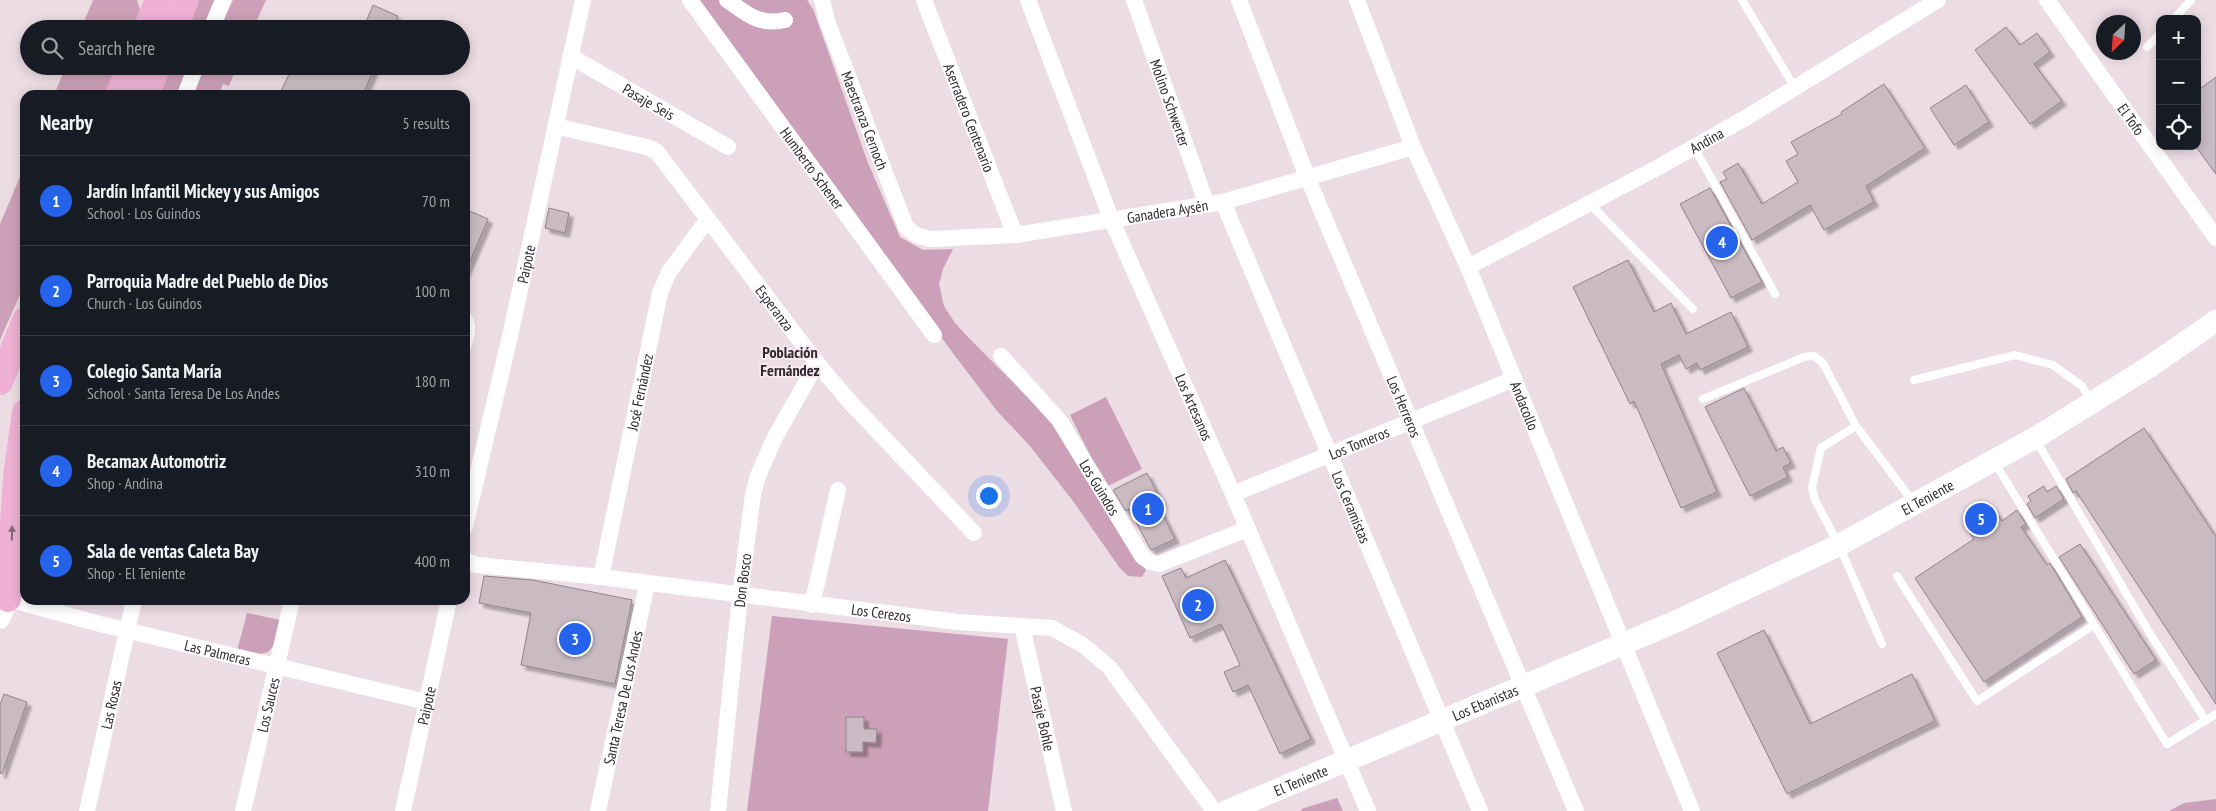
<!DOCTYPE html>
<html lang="en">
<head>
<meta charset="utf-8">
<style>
	:root { --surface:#171b24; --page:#20242c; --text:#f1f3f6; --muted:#9ea1a6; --line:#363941; --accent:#2563eb }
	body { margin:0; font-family:"PT Sans Narrow",sans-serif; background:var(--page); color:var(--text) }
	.controls { position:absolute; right:15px; top:15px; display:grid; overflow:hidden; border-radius:10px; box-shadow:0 2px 12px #0003 }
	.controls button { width:45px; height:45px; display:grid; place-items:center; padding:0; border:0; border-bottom:1px solid var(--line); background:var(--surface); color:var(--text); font:25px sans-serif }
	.compass { position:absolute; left:2096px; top:15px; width:45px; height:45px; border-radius:50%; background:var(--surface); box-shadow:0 2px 12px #0003; rotate:205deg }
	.you { position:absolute; left:988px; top:495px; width:18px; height:18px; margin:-12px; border:4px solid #fff; border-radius:50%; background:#1a73e8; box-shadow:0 0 0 8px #1a73e833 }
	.badge { display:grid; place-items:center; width:32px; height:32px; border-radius:50%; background:var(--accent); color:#fff; font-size:16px; font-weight:700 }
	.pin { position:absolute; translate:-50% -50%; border:2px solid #fff; box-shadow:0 1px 5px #0006 }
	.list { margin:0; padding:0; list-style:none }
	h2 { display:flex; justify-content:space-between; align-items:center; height:65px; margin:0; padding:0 20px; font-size:21px }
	h2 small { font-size:16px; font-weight:400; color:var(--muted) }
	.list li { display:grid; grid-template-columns:32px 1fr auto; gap:15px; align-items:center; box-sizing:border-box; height:90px; padding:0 20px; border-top:1px solid var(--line) }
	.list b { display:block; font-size:19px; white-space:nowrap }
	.list p { margin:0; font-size:16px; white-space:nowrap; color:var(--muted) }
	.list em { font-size:16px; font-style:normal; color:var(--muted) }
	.icon { flex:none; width:28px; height:28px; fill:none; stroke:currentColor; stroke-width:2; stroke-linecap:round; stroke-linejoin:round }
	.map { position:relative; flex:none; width:2216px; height:811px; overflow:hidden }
	.search { position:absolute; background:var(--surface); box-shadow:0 2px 12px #0003; left:20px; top:20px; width:450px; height:55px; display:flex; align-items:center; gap:12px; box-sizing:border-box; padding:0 18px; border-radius:28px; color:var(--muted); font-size:19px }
	.panel { position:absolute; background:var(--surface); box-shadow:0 2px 12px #0003; left:20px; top:90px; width:450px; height:515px; border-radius:15px }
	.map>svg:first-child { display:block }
	.green { fill:#cca0b8 }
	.building { fill:#cabbc3; stroke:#91828a; filter:url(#shadow) }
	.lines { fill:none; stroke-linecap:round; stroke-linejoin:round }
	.service { stroke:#fff; stroke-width:8 }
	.minor { stroke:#fff; stroke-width:16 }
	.tertiary { stroke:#fff; stroke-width:20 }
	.secondary { stroke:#fff; stroke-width:22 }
	.trunk { stroke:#eeb0d3; stroke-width:26 }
	.oneway { fill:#856677 }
	.labels { text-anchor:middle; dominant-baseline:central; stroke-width:4; stroke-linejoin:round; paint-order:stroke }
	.street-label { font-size:15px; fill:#2f292c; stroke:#f9e9f1 }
	.neighbourhood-label { font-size:16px; font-weight:bold; fill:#2f292c; stroke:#f9e9f1 }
</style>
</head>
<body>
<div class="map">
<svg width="2216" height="811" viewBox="0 0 2216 811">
	<defs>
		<filter id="shadow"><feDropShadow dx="4.5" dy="4.5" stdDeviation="1" flood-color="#0004"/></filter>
	</defs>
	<rect width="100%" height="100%" fill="#ecdce4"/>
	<path class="green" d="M 93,0 L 137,0 L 140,10 L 133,29 L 81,29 Z
		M 198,0 L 216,0 L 204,29 L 186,29 Z
		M 233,0 L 266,0 L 253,29 L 220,29 Z
		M 696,0 L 807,0 L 813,9 L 868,163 L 900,237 L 923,250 L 953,249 L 943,269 L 939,284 L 944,306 L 955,323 L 969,338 L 1054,424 L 1146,570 L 1142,577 L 1128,576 L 1119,567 L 1073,501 L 1029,445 L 997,411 L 955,356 Z
		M 66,66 L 118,66 L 106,95 L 54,95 Z
		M 171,66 L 189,66 L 177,95 L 159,95 Z
		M 205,66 L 237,66 L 229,86 L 223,84 L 218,95 L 193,95 Z
		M 25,165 L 25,283 L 0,340 L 0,224 Z
		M 1106,397 L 1142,469 L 1106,487 L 1070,415 Z
		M 247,613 L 281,620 C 272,653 274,658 237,651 Z
		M 772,616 L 1008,639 L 988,811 L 747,811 Z
		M 1337,798 L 1343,811 L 1302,811 L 1301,809 Z
		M 2216,799 L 2216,811 L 2169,811 L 2184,803 Z"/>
	<path class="building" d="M 373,5 L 398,16 L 392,29 L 363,29 Z
		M 2006,27 L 2020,45 L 2037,33 L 2050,52 L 2034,64 L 2062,101 L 2030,124 L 1975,50 Z
		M 293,66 L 328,66 L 344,73 L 347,66 L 375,66 L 363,95 L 279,95 Z
		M 2216,77 L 2216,174 L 2197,148 L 2197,91 Z
		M 1884,84 L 1925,148 L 1866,186 L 1874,202 L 1824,230 L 1810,205 L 1752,240 L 1720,182 L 1727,179 L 1723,172 L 1738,163 L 1762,204 L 1798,182 L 1786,161 L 1798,154 L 1791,142 L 1842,114 L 1841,112 Z
		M 1966,85 L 1989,122 L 1954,145 L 1930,108 Z
		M 1710,188 L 1762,282 L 1731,298 L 1680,204 Z
		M 549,208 L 569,213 L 565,233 L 545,228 Z
		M 465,209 L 488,219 L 465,273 Z
		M 1628,260 L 1654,312 L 1671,303 L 1686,334 L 1731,312 L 1748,347 L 1700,370 L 1697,363 L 1686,369 L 1679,355 L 1661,364 L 1717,492 L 1681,508 L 1634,401 L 1630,404 L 1573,287 Z
		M 1744,388 L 1776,451 L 1783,447 L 1791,463 L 1783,467 L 1788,477 L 1750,496 L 1705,407 Z
		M 2144,428 L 2216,537 L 2216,704 L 2076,491 L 2073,493 L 2066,479 Z
		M 1147,473 L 1162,503 L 1158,505 L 1175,539 L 1151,550 L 1129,509 L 1126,511 L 1113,490 Z
		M 2044,486 L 2047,492 L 2056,486 L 2064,499 L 2035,518 L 2027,504 L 2031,501 L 2028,496 Z
		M 1992,507 L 2002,521 L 2017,510 L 2026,524 L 2021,527 L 2047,565 L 2050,563 L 2082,617 L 1984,682 L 1915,578 L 1974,539 L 1964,525 Z
		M 2080,544 L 2156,660 L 2134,674 L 2059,557 Z
		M 1225,560 L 1311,739 L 1280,754 L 1248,685 L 1233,692 L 1224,672 L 1240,665 L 1221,624 L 1190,638 L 1162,576 L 1181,568 L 1186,578 Z
		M 484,576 L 533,580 L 632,600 L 615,684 L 521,665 L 531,613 L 479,603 Z
		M 1764,630 L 1810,724 L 1912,674 L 1935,721 L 1787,794 L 1717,653 Z
		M 4,694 L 27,702 L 2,774 L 0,773 L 0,705 Z
		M 846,717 L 864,717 L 864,729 L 877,729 L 876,743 L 863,742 L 863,752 L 846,752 Z"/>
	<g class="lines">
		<path class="service" d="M 1742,0 L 1795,88
			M 2174,19 L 2191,0
			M 2147,47 L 2160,34
			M 1694,147 L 1775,294
			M 1589,203 L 1693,309
			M 465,314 C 477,325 468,342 465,355
			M 1914,380 L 2015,355 L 2053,365 L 2082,386 L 2091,401
			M 1703,399 L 1804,357 L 1814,356 L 1823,363 L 1856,426 L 1914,503
			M 1856,426 L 1821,448 L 1812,487 L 1815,500 L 1839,545 L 1882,644
			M 2036,440 L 2149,632 L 2206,721
			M 1995,463 L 2167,744 L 2216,714
			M 1897,576 L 1977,701 L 2094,625"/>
		<g class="minor">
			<path id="s1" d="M 690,0 L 934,335"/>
			<path d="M 727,0 C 747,14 759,26 785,20"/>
			<path id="s2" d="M 822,0 L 827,21 L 906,227 L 916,235 L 930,239 L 1015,235 L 1223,202 L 1413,147"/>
			<path id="s3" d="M 924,0 L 1015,235"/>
			<path id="s4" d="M 1028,0 L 1112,221 L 1233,494 L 1368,811"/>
			<path id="s5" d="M 1134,0 L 1207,205"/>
			<path id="s6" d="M 1239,0 L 1308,179 L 1576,811"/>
			<path id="s7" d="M 1357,0 L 1413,147 L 1468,267 L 1692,811"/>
			<path id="s8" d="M 2047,0 L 2216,238"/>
			<path d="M 211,29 L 223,0"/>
			<path id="s9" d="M 570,56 L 728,147"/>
			<path d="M 185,95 L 196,66"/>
			<path id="s10" d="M 555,126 L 647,147 L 657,152 L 817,363 L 849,401 L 974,533"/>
			<path id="s11" d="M 1223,202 L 1480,811"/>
			<path id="s12" d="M 1468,267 L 1657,168 L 1749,116 L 1938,0"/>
			<path id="s13" d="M 1001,356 L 1059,420 L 1142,556 L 1150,562 L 1159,564 L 1247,529"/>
			<path id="s14" d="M 1233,494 L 1514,379"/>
			<path id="s15" d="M 465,527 L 510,336 L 583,0"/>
			<path id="s16" d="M 465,560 L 477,565 L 601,577 L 958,622 L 1052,628 L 1083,645 L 1110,668 L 1214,811"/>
			<path id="s17" d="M 25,561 L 8,599 L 100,624 L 427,702"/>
			<path id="s18" d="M 601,577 L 660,293 L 669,272 L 708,219"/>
			<path d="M 812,605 L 838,490"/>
			<path id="s19" d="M 1022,626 L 1064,811"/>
			<path id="s20" d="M 87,811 L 134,600"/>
			<path id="s21" d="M 243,811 L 292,600"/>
			<path id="s22" d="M 403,811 L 449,600"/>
			<path id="s23" d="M 598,811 L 647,584"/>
			<path id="s24" d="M 718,811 L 740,596 L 753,494 L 758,476 L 774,439 L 817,363"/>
		</g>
		<path class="tertiary" d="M 0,619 L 8,599"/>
		<path class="secondary" id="s25" d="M 1227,811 L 1675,622 L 1839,545 L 2035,438 L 2149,367 L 2216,321"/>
		<path class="trunk" d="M 146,29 L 158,0
			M 174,29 L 186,0
			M 118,95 L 130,66
			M 146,95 L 158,66
			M 0,382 L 25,320
			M 8,599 L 16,477 L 25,412"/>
	</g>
	<defs><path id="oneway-solid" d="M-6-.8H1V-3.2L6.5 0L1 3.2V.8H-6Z" transform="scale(1.25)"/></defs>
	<use class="oneway" href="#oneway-solid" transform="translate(12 533) rotate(-88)"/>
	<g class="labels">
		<g class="street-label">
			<text stroke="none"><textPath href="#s9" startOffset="91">Pasaje Seis</textPath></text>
			<text stroke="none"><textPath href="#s5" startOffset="109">Molino Schwerter</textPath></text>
			<text stroke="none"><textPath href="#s3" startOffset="126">Aserradero Centenario</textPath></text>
			<text stroke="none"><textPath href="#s8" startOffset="146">El Tofo</textPath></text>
			<text stroke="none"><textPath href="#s2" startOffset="128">Maestranza Cernoch</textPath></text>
			<text stroke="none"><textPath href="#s12" startOffset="270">Andina</textPath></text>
			<text stroke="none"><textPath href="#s1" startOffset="208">Humberto Schener</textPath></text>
			<text stroke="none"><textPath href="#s2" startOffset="509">Ganadera Aysén</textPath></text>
			<text stroke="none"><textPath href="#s15" startOffset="270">Paipote</textPath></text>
			<text stroke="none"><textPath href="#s10" startOffset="301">Esperanza</textPath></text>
			<text stroke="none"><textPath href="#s18" startOffset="189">José Fernández</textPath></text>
			<text stroke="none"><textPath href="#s7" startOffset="439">Andacollo</textPath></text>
			<text stroke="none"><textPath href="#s4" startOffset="440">Los Artesanos</textPath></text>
			<text stroke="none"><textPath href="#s6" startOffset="439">Los Herreros</textPath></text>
			<text stroke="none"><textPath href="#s14" startOffset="136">Los Tomeros</textPath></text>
			<text stroke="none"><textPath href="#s13" startOffset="165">Los Guindos</textPath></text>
			<text stroke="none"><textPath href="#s25" startOffset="768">El Teniente</textPath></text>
			<text stroke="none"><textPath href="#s11" startOffset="331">Los Ceramistas</textPath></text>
			<text stroke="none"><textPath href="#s24" startOffset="232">Don Bosco</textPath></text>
			<text stroke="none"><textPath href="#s16" startOffset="420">Los Cerezos</textPath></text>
			<text stroke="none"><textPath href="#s17" startOffset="258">Las Palmeras</textPath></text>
			<text stroke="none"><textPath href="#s23" startOffset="116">Santa Teresa De Los Andes</textPath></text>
			<text stroke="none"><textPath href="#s25" startOffset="280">Los Ebanistas</textPath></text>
			<text stroke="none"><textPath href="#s20" startOffset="109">Las Rosas</textPath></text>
			<text stroke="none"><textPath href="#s21" startOffset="109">Los Sauces</textPath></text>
			<text stroke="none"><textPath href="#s22" startOffset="108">Paipote</textPath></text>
			<text stroke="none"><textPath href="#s19" startOffset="95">Pasaje Bohle</textPath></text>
			<text stroke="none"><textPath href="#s25" startOffset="80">El Teniente</textPath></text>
		</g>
		<g class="neighbourhood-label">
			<text x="790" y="352">Población<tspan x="790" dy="18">Fernández</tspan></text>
		</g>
	</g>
</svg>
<div class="controls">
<button>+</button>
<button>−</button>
<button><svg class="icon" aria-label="locate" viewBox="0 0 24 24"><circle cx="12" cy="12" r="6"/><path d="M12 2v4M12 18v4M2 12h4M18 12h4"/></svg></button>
</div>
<svg class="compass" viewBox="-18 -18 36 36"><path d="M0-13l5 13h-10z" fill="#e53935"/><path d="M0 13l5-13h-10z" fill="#9ea1a6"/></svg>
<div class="you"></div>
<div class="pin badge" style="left:1148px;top:509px">1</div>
<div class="pin badge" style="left:1198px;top:605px">2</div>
<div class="pin badge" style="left:575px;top:639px">3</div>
<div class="pin badge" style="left:1722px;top:242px">4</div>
<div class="pin badge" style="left:1981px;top:519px">5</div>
<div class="search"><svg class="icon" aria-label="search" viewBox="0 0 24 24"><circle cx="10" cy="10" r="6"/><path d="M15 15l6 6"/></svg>Search here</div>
<section class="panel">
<h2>Nearby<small>5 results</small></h2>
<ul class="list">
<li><span class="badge">1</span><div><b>Jardín Infantil Mickey y sus Amigos</b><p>School · Los Guindos</p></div><em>70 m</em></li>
<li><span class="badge">2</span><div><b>Parroquia Madre del Pueblo de Dios</b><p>Church · Los Guindos</p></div><em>100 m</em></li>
<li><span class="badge">3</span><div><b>Colegio Santa María</b><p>School · Santa Teresa De Los Andes</p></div><em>180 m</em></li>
<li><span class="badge">4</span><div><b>Becamax Automotriz</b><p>Shop · Andina</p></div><em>310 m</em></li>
<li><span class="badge">5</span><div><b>Sala de ventas Caleta Bay</b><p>Shop · El Teniente</p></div><em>400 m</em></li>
</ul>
</section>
</div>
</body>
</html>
